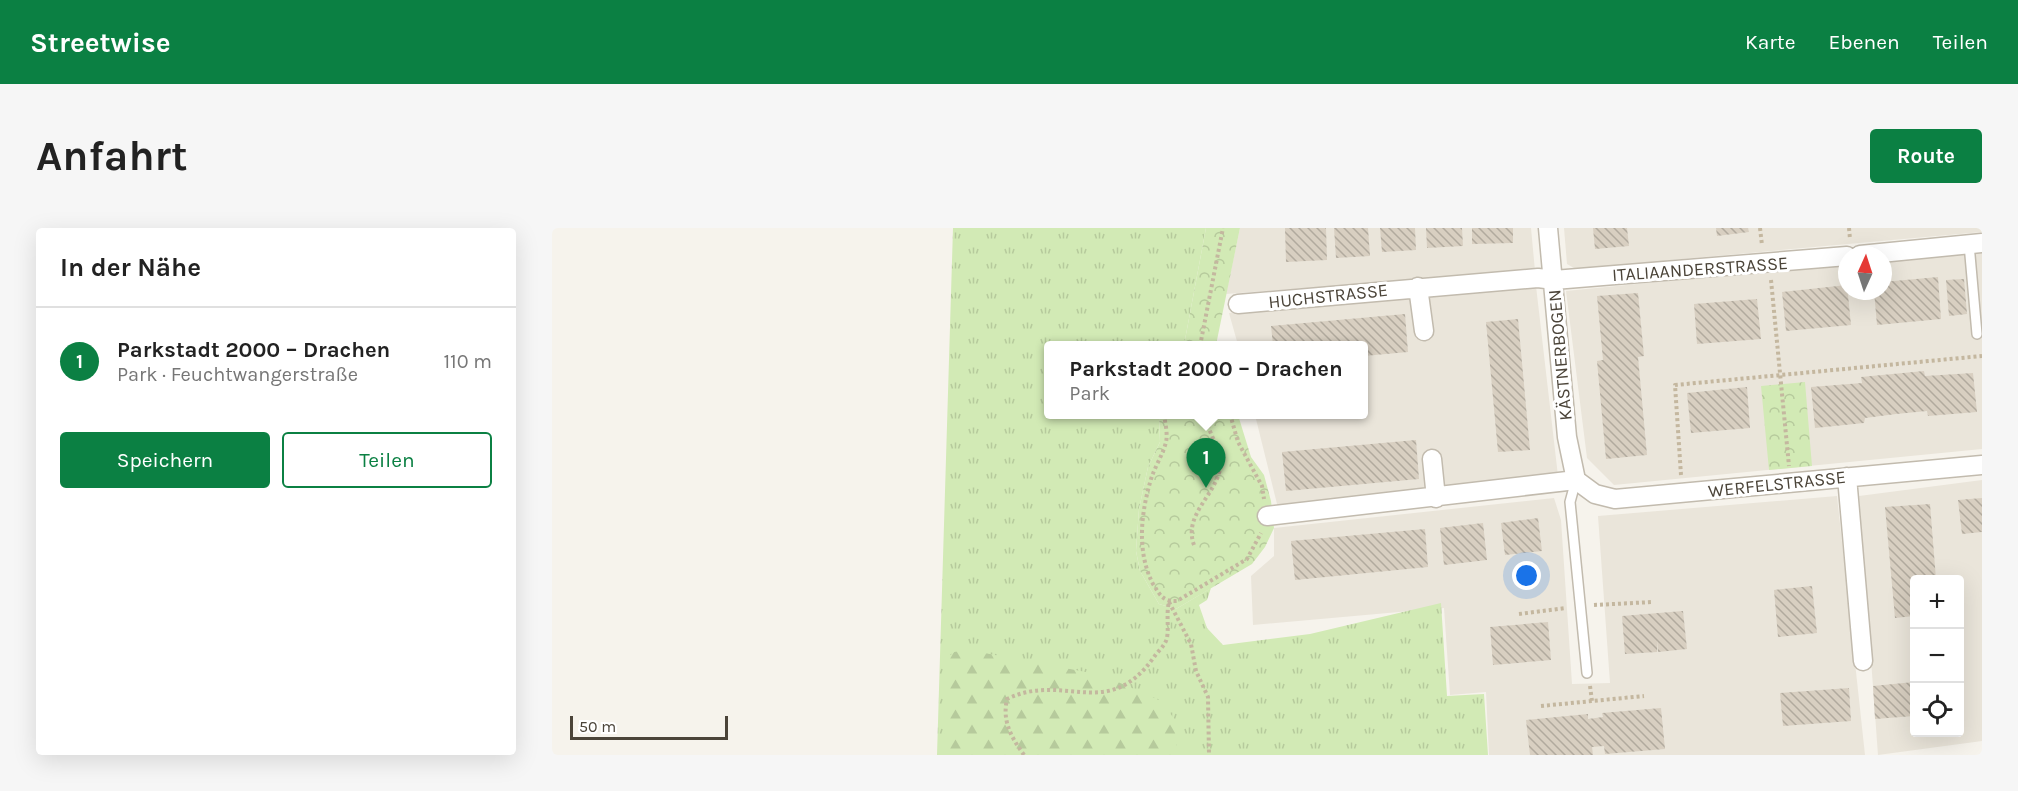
<!DOCTYPE html>
<html lang="de">
<head>
<meta charset="utf-8">
<style>
	:root { --surface:#fff; --page:#f6f6f6; --text:#222; --muted:#767676; --line:#e0e0e0; --accent:#0b8043 }
	body { margin:0; font-family:Karla,sans-serif; background:var(--page); color:var(--text) }
	.controls { position:absolute; right:18px; bottom:18px; display:grid; overflow:hidden; border-radius:6px; box-shadow:0 6px 24px #0002 }
	.controls button { width:54px; height:54px; display:grid; place-items:center; padding:0; border:0; border-bottom:2px solid var(--line); background:var(--surface); color:var(--text); font:30px sans-serif }
	.compass { position:absolute; left:1286px; top:18px; width:54px; height:54px; border-radius:50%; background:var(--surface); box-shadow:0 6px 24px #0002; rotate:3deg }
	.scale { position:absolute; left:18px; bottom:15px; width:158px; box-sizing:border-box; padding-left:6px; border:3px solid #4b4439; border-top:0; font-size:16px; line-height:21px; white-space:nowrap; color:#4b4439; -webkit-text-stroke:4px #fff; paint-order:stroke }
	.you { position:absolute; left:975px; top:348px; width:21px; height:21px; margin:-15px; border:4px solid #fff; border-radius:50%; background:#1a73e8; box-shadow:0 0 0 9px #1a73e833 }
	.badge { display:grid; place-items:center; width:39px; height:39px; border-radius:50%; background:var(--accent); color:#fff; font-size:20px; font-weight:700 }
	.pin { position:absolute; translate:-50% -50px; filter:drop-shadow(0 2px 3px #0008) }
	.pin::after { content:''; position:absolute; top:32px; width:21px; height:18px; background:inherit; clip-path:polygon(0 0,100% 0,50% 100%) }
	.popup { position:absolute; left:492px; top:113px; width:324px; height:78px; box-sizing:border-box; display:grid; place-content:center; border-radius:6px; background:var(--surface); filter:drop-shadow(0 2px 4px #0005); font-size:20px; white-space:nowrap; color:var(--muted) }
	.popup b { font-size:22px; color:var(--text) }
	.popup::after { content:''; position:absolute; left:50%; top:100%; margin-left:-12px; border:12px solid transparent; border-top-color:var(--surface) }
	.list { margin:0; padding:0; list-style:none }
	h2 { display:flex; justify-content:space-between; align-items:center; height:78px; margin:0; padding:0 24px; font-size:26px }
	h2 small { font-size:20px; font-weight:400; color:var(--muted) }
	.list li { display:grid; grid-template-columns:39px 1fr auto; gap:18px; align-items:center; box-sizing:border-box; height:108px; padding:0 24px; border-top:2px solid var(--line) }
	.list b { display:block; font-size:22px; white-space:nowrap }
	.list p { margin:0; font-size:20px; white-space:nowrap; color:var(--muted) }
	.list em { font-size:20px; font-style:normal; color:var(--muted) }
	.actions { display:flex; gap:12px; padding:18px 24px }
	.actions a { flex:1; padding:14px 0; border:2px solid var(--accent); border-radius:6px; text-align:center; font-size:21px; color:var(--accent) }
	.actions .main { background:var(--accent); color:#fff }
	.icon { flex:none; width:33px; height:33px; fill:none; stroke:currentColor; stroke-width:2; stroke-linecap:round; stroke-linejoin:round }
	.map { position:relative; flex:none; width:1430px; height:527px; overflow:hidden; border-radius:6px }
	header { display:flex; align-items:center; gap:36px; box-sizing:border-box; height:84px; padding:0 30px; background:var(--accent); color:#fff }
	header strong { font-size:28px }
	nav { display:flex; gap:33px; margin-inline-start:auto; font-size:21px }
	.intro { display:flex; align-items:center; justify-content:space-between; box-sizing:border-box; height:144px; padding:0 36px }
	h1 { margin:0; font-size:42px }
	.button { padding:15px 27px; border-radius:6px; background:var(--accent); color:#fff; font-size:21px; font-weight:700 }
	main { display:flex; gap:36px; padding:0 36px }
	aside { flex:1; background:var(--surface); border-radius:6px; box-shadow:0 6px 24px #0002 }
	.map>svg:first-child { display:block }
	.residential { fill:#eae5da; fill-rule:evenodd }
	.grass { fill:url(#grass-tufts) }
	.forest { fill:url(#forest-firs) }
	.park { fill:url(#park-crowns) }
	.building { fill:url(#building-back-hatch) }
	.lines { fill:none; stroke-linecap:round; stroke-linejoin:round }
	.lane-casing { stroke:#c2bbae; stroke-width:12 }
	.street-casing { stroke:#c2bbae; stroke-width:21 }
	.path { stroke:#c4b79f; stroke-width:4; stroke-dasharray:3 3; stroke-linecap:butt }
	.lane { stroke:#fff; stroke-width:9 }
	.street { stroke:#fff; stroke-width:18 }
	.labels { text-anchor:middle; dominant-baseline:central; stroke-width:6; stroke-linejoin:round; paint-order:stroke }
	.street-label { font-size:18px; fill:#4b4439; stroke:#fff }
</style>
</head>
<body>
<header>
<strong>Streetwise</strong>
<nav><a>Karte</a><a>Ebenen</a><a>Teilen</a></nav>
</header>
<div class="intro"><h1>Anfahrt</h1><a class="button">Route</a></div>
<main>
<aside>
<h2>In der Nähe<small></small></h2>
<ul class="list">
<li><span class="badge">1</span><div><b>Parkstadt 2000 – Drachen</b><p>Park · Feuchtwangerstraße</p></div><em>110 m</em></li>
</ul>
<div class="actions"><a class="main">Speichern</a><a>Teilen</a></div>
</aside>
<div class="map">
<svg width="1430" height="527" viewBox="0 0 1430 527">
	<defs>
		<pattern id="grass-tufts" width="24" height="20" patternUnits="userSpaceOnUse" patternTransform="scale(1.5)"><rect width="24" height="20" fill="#d2eab5"/><path d="M3 7l-1-3M5 7V3M7 7l1-3M15 17l-1-3M17 17v-4M19 17l1-3" fill="none" stroke="#b6ca9c"/></pattern>
		<pattern id="forest-firs" width="22" height="20" patternUnits="userSpaceOnUse" patternTransform="scale(1.5)"><rect width="22" height="20" fill="#d2eab5"/><path d="M5 1l3.5 6h-7zM16 11l3.5 6h-7z" fill="#b6ca9c"/></pattern>
		<pattern id="park-crowns" width="20" height="18" patternUnits="userSpaceOnUse" patternTransform="scale(1.5)"><rect width="20" height="18" fill="#d2eab5"/><path d="M2 6a3 3 0 1 1 6 0M12 15a3 3 0 1 1 6 0" fill="none" stroke="#b6ca9c"/></pattern>
		<pattern id="building-back-hatch" width="6" height="6" patternUnits="userSpaceOnUse" patternTransform="scale(1.5)"><rect width="6" height="6" fill="#d8cfc1"/><path d="M-1 5l2 2M0 0l6 6M5-1l2 2" fill="none" stroke="#b1aa9e"/></pattern>
	</defs>
	<rect width="100%" height="100%" fill="#f6f3ec"/>
	<path class="residential" d="M 688,0 L 979,0 L 983,43 L 674,66 Z
		M 1012,0 L 1430,0 L 1430,4 L 1119,32 L 1029,44 L 1015,36 Z
		M 1430,21 L 1430,221 L 1062,257 L 1035,230 L 1014,63 L 1295,35 L 1295,63 L 1331,63 L 1331,31 Z
		M 984,58 L 1006,248 L 836,264 L 726,280 L 703,187 L 812,186 L 812,118 L 686,117 L 677,85 Z
		M 1430,252 L 1430,513 L 1326,527 L 1307,268 ZM 1362,352 L 1408,352 L 1408,505 L 1362,505 Z
		M 1285,268 L 1313,527 L 937,527 L 934,464 L 898,467 L 892,380 L 701,397 L 699,348 L 722,328 L 722,300 L 1002,270 L 1009,292 L 1020,456 L 1058,455 L 1046,288 Z"/>
	<path class="grass" d="M 401,0 L 654,0 L 632,117 L 496,118 L 496,186 L 607,187 L 608,214 L 596,239 L 587,281 L 584,323 L 588,343 L 607,376 L 624,381 L 659,360 L 655,372 L 647,377 L 655,400 L 671,417 L 758,406 L 889,375 L 895,468 L 932,466 L 936,527 L 385,527 Z"/>
	<path class="forest" d="M 416,422 L 550,447 L 609,473 L 626,496 L 624,527 L 392,527 L 394,431 L 402,424 Z"/>
	<path class="park" d="M 654,0 L 688,0 L 664,117 L 632,117 Z
		M 1253,154 L 1260,238 L 1217,242 L 1209,158 Z
		M 607,187 L 686,187 L 699,229 L 712,247 L 719,273 L 722,300 L 713,319 L 700,336 L 624,381 L 607,376 L 588,343 L 584,323 L 587,281 L 596,239 L 608,214 Z"/>
	<path class="building" d="M 733,0 L 774,0 L 775,32 L 734,34 Z
		M 782,0 L 816,0 L 818,28 L 784,30 Z
		M 828,0 L 863,0 L 864,22 L 830,24 Z
		M 874,0 L 910,0 L 911,18 L 875,20 Z
		M 920,0 L 961,0 L 961,15 L 920,16 Z
		M 1041,0 L 1075,0 L 1077,18 L 1043,21 Z
		M 1164,0 L 1196,0 L 1197,4 L 1165,8 Z
		M 1386,49 L 1389,91 L 1325,97 L 1322,63 L 1331,63 L 1331,54 Z
		M 1412,51 L 1415,86 L 1397,88 L 1394,52 Z
		M 1295,57 L 1299,97 L 1234,103 L 1230,64 Z
		M 1086,65 L 1092,128 L 1086,129 L 1095,227 L 1054,231 L 1045,133 L 1051,132 L 1045,68 Z
		M 1205,71 L 1209,111 L 1145,116 L 1142,76 Z
		M 853,86 L 856,124 L 812,128 L 812,117 L 721,117 L 719,98 Z
		M 966,91 L 978,222 L 946,224 L 934,94 Z
		M 1372,143 L 1373,148 L 1421,145 L 1425,184 L 1376,188 L 1375,183 L 1344,186 L 1313,190 L 1312,195 L 1263,200 L 1259,159 L 1310,155 L 1309,149 Z
		M 1195,159 L 1198,200 L 1139,205 L 1135,165 Z
		M 864,212 L 867,251 L 734,263 L 730,224 Z
		M 1430,270 L 1430,304 L 1410,306 L 1406,272 Z
		M 1378,276 L 1384,351 L 1362,351 L 1362,388 L 1343,390 L 1333,279 Z
		M 986,290 L 990,323 L 953,327 L 949,295 Z
		M 931,295 L 935,332 L 892,337 L 888,300 Z
		M 873,301 L 876,339 L 743,352 L 739,313 Z
		M 1260,358 L 1265,405 L 1226,409 L 1222,362 Z
		M 1131,383 L 1135,421 L 1106,424 L 1105,412 L 1105,424 L 1073,426 L 1070,388 Z
		M 996,394 L 999,432 L 941,437 L 938,399 Z
		M 1362,454 L 1362,488 L 1323,491 L 1321,458 Z
		M 1297,460 L 1299,493 L 1231,498 L 1228,465 Z
		M 1109,480 L 1113,521 L 1053,526 L 1052,518 L 1040,519 L 1041,527 L 978,527 L 974,492 L 1036,486 L 1036,491 L 1051,489 L 1050,485 Z"/>
	<g class="lines">
		<defs>
			<path id="lane" d="M 1417,16 L 1425,106
				M 1024,252 L 1018,274 L 1035,445"/>
			<path id="street" d="M 996,0 L 1015,209 L 1024,252
				M 1308,27 L 1430,15
				M 866,59 L 872,103
				M 686,76 L 986,50 L 1002,52 L 1295,28
				M 880,231 L 884,270
				M 1295,249 L 1311,433
				M 1024,252 L 1043,266 L 1063,271 L 1430,237
				M 715,288 L 1024,252"/>
		</defs>
		<use href="#lane" class="lane-casing"/>
		<use href="#street" class="street-casing"/>
		<path class="path" d="M 1208,0 L 1210,17
			M 1297,0 L 1298,11
			M 1219,52 L 1237,238
			M 648,118 L 671,0
			M 612,186 C 613,195 616,206 614,214 C 611,226 604,237 600,248 C 589,283 584,323 601,356 C 608,367 611,374 625,373 L 695,331 L 709,305
			M 678,186 L 686,214 L 710,258 L 712,271
			M 1129,247 L 1123,157 L 1430,128
			M 642,317 C 631,287 663,268 668,241 C 671,223 655,204 653,186
			M 617,374 L 639,416 L 644,443 L 656,469 L 657,527
			M 1042,377 L 1101,374
			M 967,386 L 1014,380
			M 1038,458 L 1040,473
			M 989,478 L 1092,468
			M 472,527 C 459,509 450,493 455,471 C 513,443 555,495 602,429 C 606,423 613,418 615,410 C 617,398 614,386 617,374"/>
		<use href="#lane" class="lane"/>
		<use href="#street" class="street"/>
	</g>
	<g class="labels">
		<g class="street-label">
			<text transform="translate(1148 41) rotate(-4)">ITALIAANDERSTRASSE</text>
			<text transform="translate(776 68) rotate(-6)">HUCHSTRASSE</text>
			<text transform="translate(1008 127) rotate(-95)">KÄSTNERBOGEN</text>
			<text transform="translate(1225 256) rotate(-6)">WERFELSTRASSE</text>
		</g>
	</g>
</svg>
<div class="controls">
<button>+</button>
<button>−</button>
<button><svg class="icon" aria-label="locate" viewBox="0 0 24 24"><circle cx="12" cy="12" r="6"/><path d="M12 2v4M12 18v4M2 12h4M18 12h4"/></svg></button>
</div>
<svg class="compass" viewBox="-18 -18 36 36"><path d="M0-13l5 13h-10z" fill="#e53935"/><path d="M0 13l5-13h-10z" fill="#767676"/></svg>
<div class="scale">50 m</div>
<div class="you"></div>
<div class="pin badge" style="left:654px;top:260px">1</div>
<div class="popup"><b>Parkstadt 2000 – Drachen</b>Park</div>
</div>
</main>
</body>
</html>
